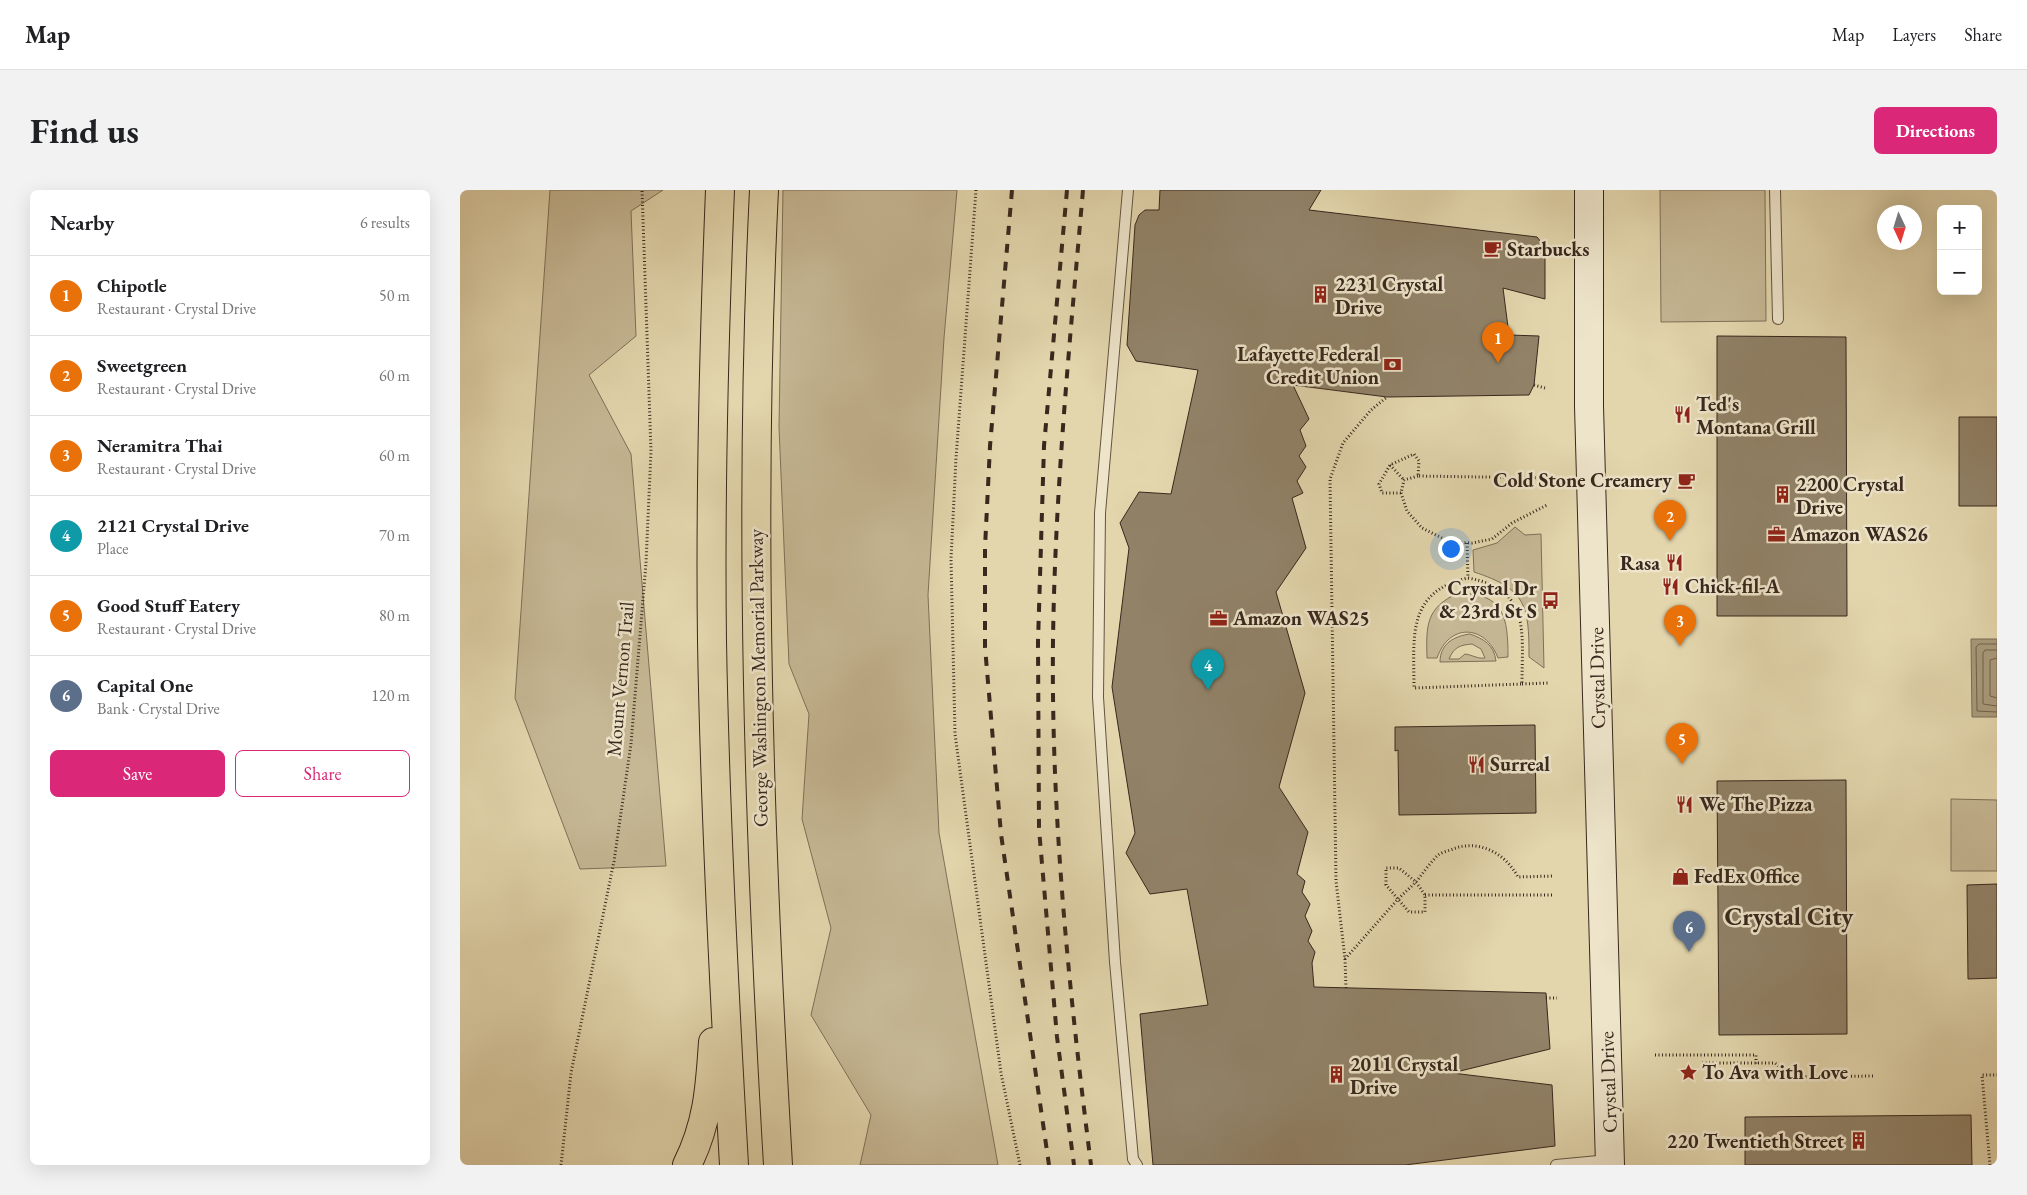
<!DOCTYPE html>
<html lang="en">
<head>
<meta charset="utf-8">
<style>
	:root { --surface:#fff; --page:#f2f2f2; --text:#202124; --muted:#757577; --line:#e0e0e0; --accent:#db2777 }
	body { margin:0; font-family:"EB Garamond",serif; background:var(--page); color:var(--text) }
	.controls { position:absolute; right:15px; top:15px; display:grid; overflow:hidden; border-radius:8px; box-shadow:0 5px 20px #0002 }
	.controls button { width:45px; height:45px; display:grid; place-items:center; padding:0; border:0; border-bottom:1px solid var(--line); background:var(--surface); color:var(--text); font:25px sans-serif }
	.compass { position:absolute; left:1417px; top:15px; width:45px; height:45px; border-radius:50%; background:var(--surface); box-shadow:0 5px 20px #0002; rotate:176deg }
	.you { position:absolute; left:990px; top:358px; width:18px; height:18px; margin:-12px; border:4px solid #fff; border-radius:50%; background:#1a73e8; box-shadow:0 0 0 8px #1a73e833 }
	.badge { display:grid; place-items:center; width:32px; height:32px; border-radius:50%; background:var(--accent); color:#fff; font-size:16px; font-weight:700 }
	.pin { position:absolute; translate:-50% -41px; filter:drop-shadow(0 1px 2px #0008) }
	.pin::after { content:''; position:absolute; top:26px; width:18px; height:15px; background:inherit; clip-path:polygon(0 0,100% 0,50% 100%) }
	.list { margin:0; padding:0; list-style:none }
	h2 { display:flex; justify-content:space-between; align-items:center; height:65px; margin:0; padding:0 20px; font-size:21px }
	h2 small { font-size:16px; font-weight:400; color:var(--muted) }
	.list li { display:grid; grid-template-columns:32px 1fr auto; gap:15px; align-items:center; box-sizing:border-box; height:80px; padding:0 20px; border-top:1px solid var(--line) }
	.list b { display:block; font-size:19px; white-space:nowrap }
	.list p { margin:0; font-size:16px; white-space:nowrap; color:var(--muted) }
	.list em { font-size:16px; font-style:normal; color:var(--muted) }
	.actions { display:flex; gap:10px; padding:15px 20px }
	.actions a { flex:1; padding:11px 0; border:1px solid var(--accent); border-radius:8px; text-align:center; font-size:18px; color:var(--accent) }
	.actions .main { background:var(--accent); color:#fff }
	.map { position:relative; flex:none; width:1537px; height:975px; overflow:hidden; border-radius:8px }
	header { display:flex; align-items:center; gap:30px; box-sizing:border-box; height:70px; padding:0 25px; background:var(--surface); border-bottom:1px solid var(--line) }
	header strong { font-size:24px }
	nav { display:flex; gap:28px; margin-inline-start:auto; font-size:18px }
	.intro { display:flex; align-items:center; justify-content:space-between; box-sizing:border-box; height:120px; padding:0 30px }
	h1 { margin:0; font-size:35px }
	.button { padding:12px 22px; border-radius:8px; background:var(--accent); color:#fff; font-size:18px; font-weight:700 }
	main { display:flex; gap:30px; padding:0 30px }
	aside { flex:1; background:var(--surface); border-radius:8px; box-shadow:0 5px 20px #0002 }
	.map>svg:first-child { display:block }
	.green { fill:#c6b895; stroke:#7f7059; fill-rule:evenodd }
	.water { fill:#a99b7c; stroke:#7c6d56 }
	.lines { fill:none; stroke-linecap:round; stroke-linejoin:round }
	.shore { stroke:#70624c; stroke-width:1 }
	.building { fill:#918268; stroke:#38281d }
	.lane-casing { stroke:#635441; stroke-width:12 }
	.secondary-casing { stroke:#38281d; stroke-width:30 }
	.highway-casing { stroke:#38281d; stroke-width:30 }
	.path { stroke:#38281d; stroke-width:3; stroke-dasharray:1 2.5; stroke-linecap:butt }
	.lane { stroke:#ede4ca; stroke-width:10 }
	.secondary { stroke:#ede4ca; stroke-width:28 }
	.highway { stroke:#e3d6ad; stroke-width:28 }
	.rail { stroke:#38281d; stroke-width:4; stroke-dasharray:9 9; stroke-linecap:butt }
	.labels { text-anchor:middle; dominant-baseline:central; stroke-width:5; stroke-linejoin:round; paint-order:stroke }
	.poi-label { font-size:20px; font-weight:bold; fill:#38281d; stroke:#ede4ca; text-anchor:start }
	.street-label { font-size:20px; fill:#38281d; stroke:#ede4ca }
	.district-label { font-size:25px; font-weight:bold; fill:#38281d; stroke:#ede4ca }
</style>
</head>
<body>
<header>
<strong>Map</strong>
<nav><a>Map</a><a>Layers</a><a>Share</a></nav>
</header>
<div class="intro"><h1>Find us</h1><a class="button">Directions</a></div>
<main>
<aside>
<h2>Nearby<small>6 results</small></h2>
<ul class="list">
<li><span class="badge" style="background:#e8710a">1</span><div><b>Chipotle</b><p>Restaurant · Crystal Drive</p></div><em>50 m</em></li>
<li><span class="badge" style="background:#e8710a">2</span><div><b>Sweetgreen</b><p>Restaurant · Crystal Drive</p></div><em>60 m</em></li>
<li><span class="badge" style="background:#e8710a">3</span><div><b>Neramitra Thai</b><p>Restaurant · Crystal Drive</p></div><em>60 m</em></li>
<li><span class="badge" style="background:#0f9aa8">4</span><div><b>2121 Crystal Drive</b><p>Place</p></div><em>70 m</em></li>
<li><span class="badge" style="background:#e8710a">5</span><div><b>Good Stuff Eatery</b><p>Restaurant · Crystal Drive</p></div><em>80 m</em></li>
<li><span class="badge" style="background:#5c6f8a">6</span><div><b>Capital One</b><p>Bank · Crystal Drive</p></div><em>120 m</em></li>
</ul>
<div class="actions"><a class="main">Save</a><a>Share</a></div>
</aside>
<div class="map">
<svg width="1537" height="975" viewBox="0 0 1537 975">
	<rect width="100%" height="100%" fill="#e3d6ad"/>
	<filter id="stains"><feTurbulence type="fractalNoise" baseFrequency=".004" numOctaves="4"/><feColorMatrix values="0 0 0 0 .2 0 0 0 0 .09 0 0 0 0 .02 0 0 0 .5 -.17"/></filter>
	<radialGradient id="worn" r=".72"><stop offset=".6" stop-color="#630" stop-opacity="0"/><stop offset="1" stop-color="#630" stop-opacity=".3"/></radialGradient>
	<path class="green" d="M 90,0 L 203,0 L 171,21 L 176,146 L 129,185 L 171,264 L 206,676 L 120,679 L 55,508 Z
		M 323,0 L 497,0 L 484,148 L 468,405 L 479,643 L 538,975 L 400,975 L 411,925 L 351,825 L 371,738 L 342,629 L 349,524 L 329,474 L 319,237 Z
		M 1200,0 L 1305,0 L 1306,131 L 1201,132 Z
		M 1055,337 L 1065,345 L 1081,344 L 1084,478 L 1069,467 C 1069,415 1066,399 1014,382 L 1013,360 L 1037,353 Z
		M 998,403 C 1044,403 1048,427 1048,467 L 1038,468 C 1025,434 989,433 977,468 L 967,468 C 966,435 966,418 998,403 Z
		M 1010,444 C 1024,449 1034,455 1036,471 L 980,472 C 980,454 994,446 1010,444 ZM 1012,454 L 1021,459 L 1025,468 C 1017,469 1013,465 1005,464 L 999,469 L 989,469 C 994,457 1000,455 1012,454 Z
		M 1491,609 L 1537,610 L 1537,681 L 1491,681 Z"/>
	<path class="water" d="M 1511,449 L 1537,449 L 1537,527 L 1512,527 Z"/>
	<g class="lines">
		<path class="shore" d="M 1537,454 L 1519,454 L 1516,457 L 1517,521 L 1537,522
			M 1537,460 L 1525,460 L 1523,463 L 1523,514 L 1537,516
			M 1537,468 L 1530,470 L 1530,506 L 1537,508"/>
	</g>
	<path class="building" d="M 700,0 L 861,0 L 849,20 L 1077,47 L 1085,57 L 1085,109 L 1043,98 L 1049,145 L 1079,146 L 1074,195 L 1069,205 L 927,207 L 833,195 L 849,229 L 840,240 L 846,256 L 839,266 L 846,277 L 837,291 L 843,303 L 832,308 L 846,358 L 816,402 L 845,503 L 819,597 L 848,642 L 837,684 L 845,691 L 842,702 L 850,714 L 845,726 L 852,741 L 848,751 L 855,762 L 852,773 L 854,797 L 1086,803 L 1090,859 L 992,883 L 1092,895 L 1095,956 L 945,975 L 693,975 L 680,824 L 748,815 L 727,699 L 690,704 L 666,663 L 675,643 L 652,497 L 669,358 L 660,333 L 679,302 L 711,304 L 738,180 L 676,171 L 667,155 L 675,35 L 679,25 L 685,20 L 699,20 Z
		M 1257,146 L 1386,147 L 1387,426 L 1257,426 Z
		M 1499,227 L 1537,227 L 1537,316 L 1499,316 Z
		M 1075,535 L 1076,623 L 939,625 L 938,560 L 935,561 L 935,537 Z
		M 1386,590 L 1387,844 L 1259,845 L 1257,591 Z
		M 1537,694 L 1537,788 L 1508,789 L 1507,695 Z
		M 1511,925 L 1512,975 L 1285,975 L 1285,927 Z"/>
	<g class="lines">
		<defs>
			<path id="lane" d="M 668,0 L 640,323 L 638,507 L 655,772 L 673,969 L 677,975
				M 1315,0 L 1318,129
				M 1096,975 L 1149,970"/>
			<path id="secondary" d="M 1129,0 L 1129,216 L 1150,975"/>
			<path id="highway" d="M 260,0 C 254,150 250,301 252,451 C 255,626 264,800 274,975
				M 304,0 C 288,326 299,650 318,975
				M 227,975 C 248,933 250,897 253,852"/>
		</defs>
		<use href="#lane" class="lane-casing"/>
		<use href="#secondary" class="secondary-casing"/>
		<use href="#highway" class="highway-casing"/>
		<path class="path" d="M 516,0 L 496,268 L 491,369 L 495,544 L 541,883 L 560,975
			M 1074,195 L 1085,198
			M 930,275 L 944,290
			M 958,286 L 944,290 L 941,303 L 922,303 L 919,294 L 930,275 L 954,264 L 959,271 L 958,286 L 1087,288
			M 941,303 L 947,321 L 962,338 L 990,352 L 1012,353 L 1032,349 L 1052,333 L 1087,315
			M 1007,353 L 1008,388
			M 1008,388 C 1071,399 1062,442 1062,494 L 954,498 C 954,447 946,402 1008,388 Z
			M 1062,494 L 1088,493
			M 965,705 L 1094,705
			M 885,769 L 938,709 L 956,692 L 965,705 L 965,722 L 949,722 L 926,695 L 926,678 L 939,678 L 956,692 C 963,683 970,673 978,665 C 982,662 988,661 993,659 C 1019,649 1045,663 1058,687 L 1093,686
			M 886,798 L 885,769 L 876,691 L 870,289 L 883,253 L 911,220 L 927,207
			M 1086,808 L 1097,808
			M 1195,865 L 1296,865 L 1296,874
			M 1242,873 L 1315,873 L 1332,887 L 1415,886
			M 101,975 L 111,883 L 154,671 L 171,554 L 186,373 L 191,261 L 182,0
			M 1530,975 L 1522,885 L 1537,885"/>
		<use href="#lane" class="lane"/>
		<use href="#secondary" class="secondary"/>
		<use href="#highway" class="highway"/>
		<path class="rail" d="M 552,0 L 530,256 L 525,358 L 525,457 L 541,644 L 589,975
			M 607,0 L 584,256 L 578,452 L 579,639 L 597,847 L 614,975
			M 623,0 C 610,150 595,300 593,451 C 591,627 609,801 631,975"/>
	</g>
	<defs>
		<symbol id="cafe-bare" viewBox="-9 -9 18 18"><path d="M-5.5-4.5H6V0H3Q3 3.5 0 3.5H-2.5Q-5.5 3.5-5.5 0ZM3-3.2v2h1.7v-2ZM-6 4.5H4V6H-6Z" fill="#8f2418" stroke="#ede4ca" stroke-width="2.5" paint-order="stroke"/></symbol>
		<symbol id="building-bare" viewBox="-9 -9 18 18"><path d="M-4-6H4V6H1V3H-1V6H-4ZM-2.5-4.3h1.7v1.8h-1.7ZM.8-4.3h1.7v1.8H.8ZM-2.5-1h1.7V.8h-1.7ZM.8-1h1.7V.8H.8Z" fill="#8f2418" stroke="#ede4ca" stroke-width="2.5" paint-order="stroke"/></symbol>
		<symbol id="bank-bare" viewBox="-9 -9 18 18"><path d="M-6-4H6V4H-6ZM0-2.3a2.3 2.3 0 1 0 0 4.6a2.3 2.3 0 1 0 0-4.6Z" fill="#8f2418" stroke="#ede4ca" stroke-width="2.5" paint-order="stroke"/></symbol>
		<symbol id="restaurant-bare" viewBox="-9 -9 18 18"><path d="M-5-6h1v4h1v-4h1v4h1v-4h1v5L-1.5 .5V6h-2V.5L-5-1ZM5-6V6H3V1.5H1.5Q1.5-4 5-6Z" fill="#8f2418" stroke="#ede4ca" stroke-width="2.5" paint-order="stroke"/></symbol>
		<symbol id="office-bare" viewBox="-9 -9 18 18"><path d="M-6-3h4V-5.5h4V-3h4V5H-6ZM-1-4.5V-3h2v-1.5ZM-6 0V1H6V0Z" fill="#8f2418" stroke="#ede4ca" stroke-width="2.5" paint-order="stroke"/></symbol>
		<symbol id="bus-bare" viewBox="-9 -9 18 18"><path d="M-5-6H5V4H4V6H2V4H-2V6H-4V4H-5ZM-3.5-4V0h7V-4ZM-3.5 1.2v1.5H-2V1.2ZM2 1.2v1.5H3.5V1.2Z" fill="#8f2418" stroke="#ede4ca" stroke-width="2.5" paint-order="stroke"/></symbol>
		<symbol id="shop-bare" viewBox="-9 -9 18 18"><path d="M-5-2.5h2.3a2.7 3.5 0 0 1 5.4 0H5L5.5 6h-11ZM-1.5-2.5h3a1.5 2.3 0 0 0-3 0Z" fill="#8f2418" stroke="#ede4ca" stroke-width="2.5" paint-order="stroke"/></symbol>
		<symbol id="sight-bare" viewBox="-9 -9 18 18"><path d="M0-6L1.8-2.2L6-1.7L2.9 1.2L3.7 5.4L0 3.3L-3.7 5.4L-2.9 1.2L-6-1.7L-1.8-2.2Z" fill="#8f2418" stroke="#ede4ca" stroke-width="2.5" paint-order="stroke"/></symbol>
	</defs>
	<g fill-rule="evenodd">
		<use href="#cafe-bare" x="1020" y="46" width="25" height="25"/>
		<use href="#building-bare" x="848" y="92" width="25" height="25"/>
		<use href="#bank-bare" x="920" y="162" width="25" height="25"/>
		<use href="#restaurant-bare" x="1210" y="212" width="25" height="25"/>
		<use href="#cafe-bare" x="1214" y="278" width="25" height="25"/>
		<use href="#building-bare" x="1310" y="292" width="25" height="25"/>
		<use href="#office-bare" x="1304" y="332" width="25" height="25"/>
		<use href="#restaurant-bare" x="1202" y="360" width="25" height="25"/>
		<use href="#restaurant-bare" x="1198" y="384" width="25" height="25"/>
		<use href="#bus-bare" x="1078" y="398" width="25" height="25"/>
		<use href="#office-bare" x="746" y="416" width="25" height="25"/>
		<use href="#restaurant-bare" x="1004" y="562" width="25" height="25"/>
		<use href="#restaurant-bare" x="1212" y="602" width="25" height="25"/>
		<use href="#shop-bare" x="1208" y="674" width="25" height="25"/>
		<use href="#sight-bare" x="1216" y="870" width="25" height="25"/>
		<use href="#building-bare" x="864" y="872" width="25" height="25"/>
		<use href="#building-bare" x="1386" y="938" width="25" height="25"/>
	</g>
	<g class="labels">
		<g class="poi-label">
			<text x="1047" y="59">Starbucks</text>
			<text x="875" y="94">2231 Crystal<tspan x="875" dy="23">Drive</tspan></text>
			<text x="919" y="164" text-anchor="end">Lafayette Federal<tspan x="919" dy="23">Credit Union</tspan></text>
			<text x="1236" y="214">Ted's<tspan x="1236" dy="23">Montana Grill</tspan></text>
			<text x="1212" y="290" text-anchor="end">Cold Stone Creamery</text>
			<text x="1336" y="294">2200 Crystal<tspan x="1336" dy="23">Drive</tspan></text>
			<text x="1331" y="344">Amazon WAS26</text>
			<text x="1200" y="373" text-anchor="end">Rasa</text>
			<text x="1225" y="396">Chick-fil-A</text>
			<text x="1077" y="398" text-anchor="end">Crystal Dr<tspan x="1077" dy="23">&amp; 23rd St S</tspan></text>
			<text x="773" y="428">Amazon WAS25</text>
			<text x="1030" y="574">Surreal</text>
			<text x="1239" y="614">We The Pizza</text>
			<text x="1234" y="686">FedEx Office</text>
			<text x="890" y="874">2011 Crystal<tspan x="890" dy="23">Drive</tspan></text>
			<text x="1242" y="882">To Ava with Love</text>
			<text x="1384" y="951" text-anchor="end">220 Twentieth Street</text>
		</g>
		<g class="street-label">
			<text transform="translate(298 488) rotate(-91)">George Washington Memorial Parkway</text>
			<text transform="translate(1137 488) rotate(-91)">Crystal Drive</text>
			<text transform="translate(160 489) rotate(-85)">Mount Vernon Trail</text>
			<text transform="translate(1148 892) rotate(-92)">Crystal Drive</text>
		</g>
		<g class="district-label">
			<text x="1329" y="726">Crystal City</text>
		</g>
	</g>
	<rect width="100%" height="100%" filter="url(#stains)"/>
	<rect width="100%" height="100%" fill="url(#worn)"/>
</svg>
<div class="controls">
<button>+</button>
<button>−</button>
</div>
<svg class="compass" viewBox="-18 -18 36 36"><path d="M0-13l5 13h-10z" fill="#e53935"/><path d="M0 13l5-13h-10z" fill="#757577"/></svg>
<div class="you"></div>
<div class="pin badge" style="left:1038px;top:173px;background:#e8710a">1</div>
<div class="pin badge" style="left:1210px;top:351px;background:#e8710a">2</div>
<div class="pin badge" style="left:1220px;top:456px;background:#e8710a">3</div>
<div class="pin badge" style="left:748px;top:500px;background:#0f9aa8">4</div>
<div class="pin badge" style="left:1222px;top:574px;background:#e8710a">5</div>
<div class="pin badge" style="left:1229px;top:762px;background:#5c6f8a">6</div>
</div>
</main>
</body>
</html>
